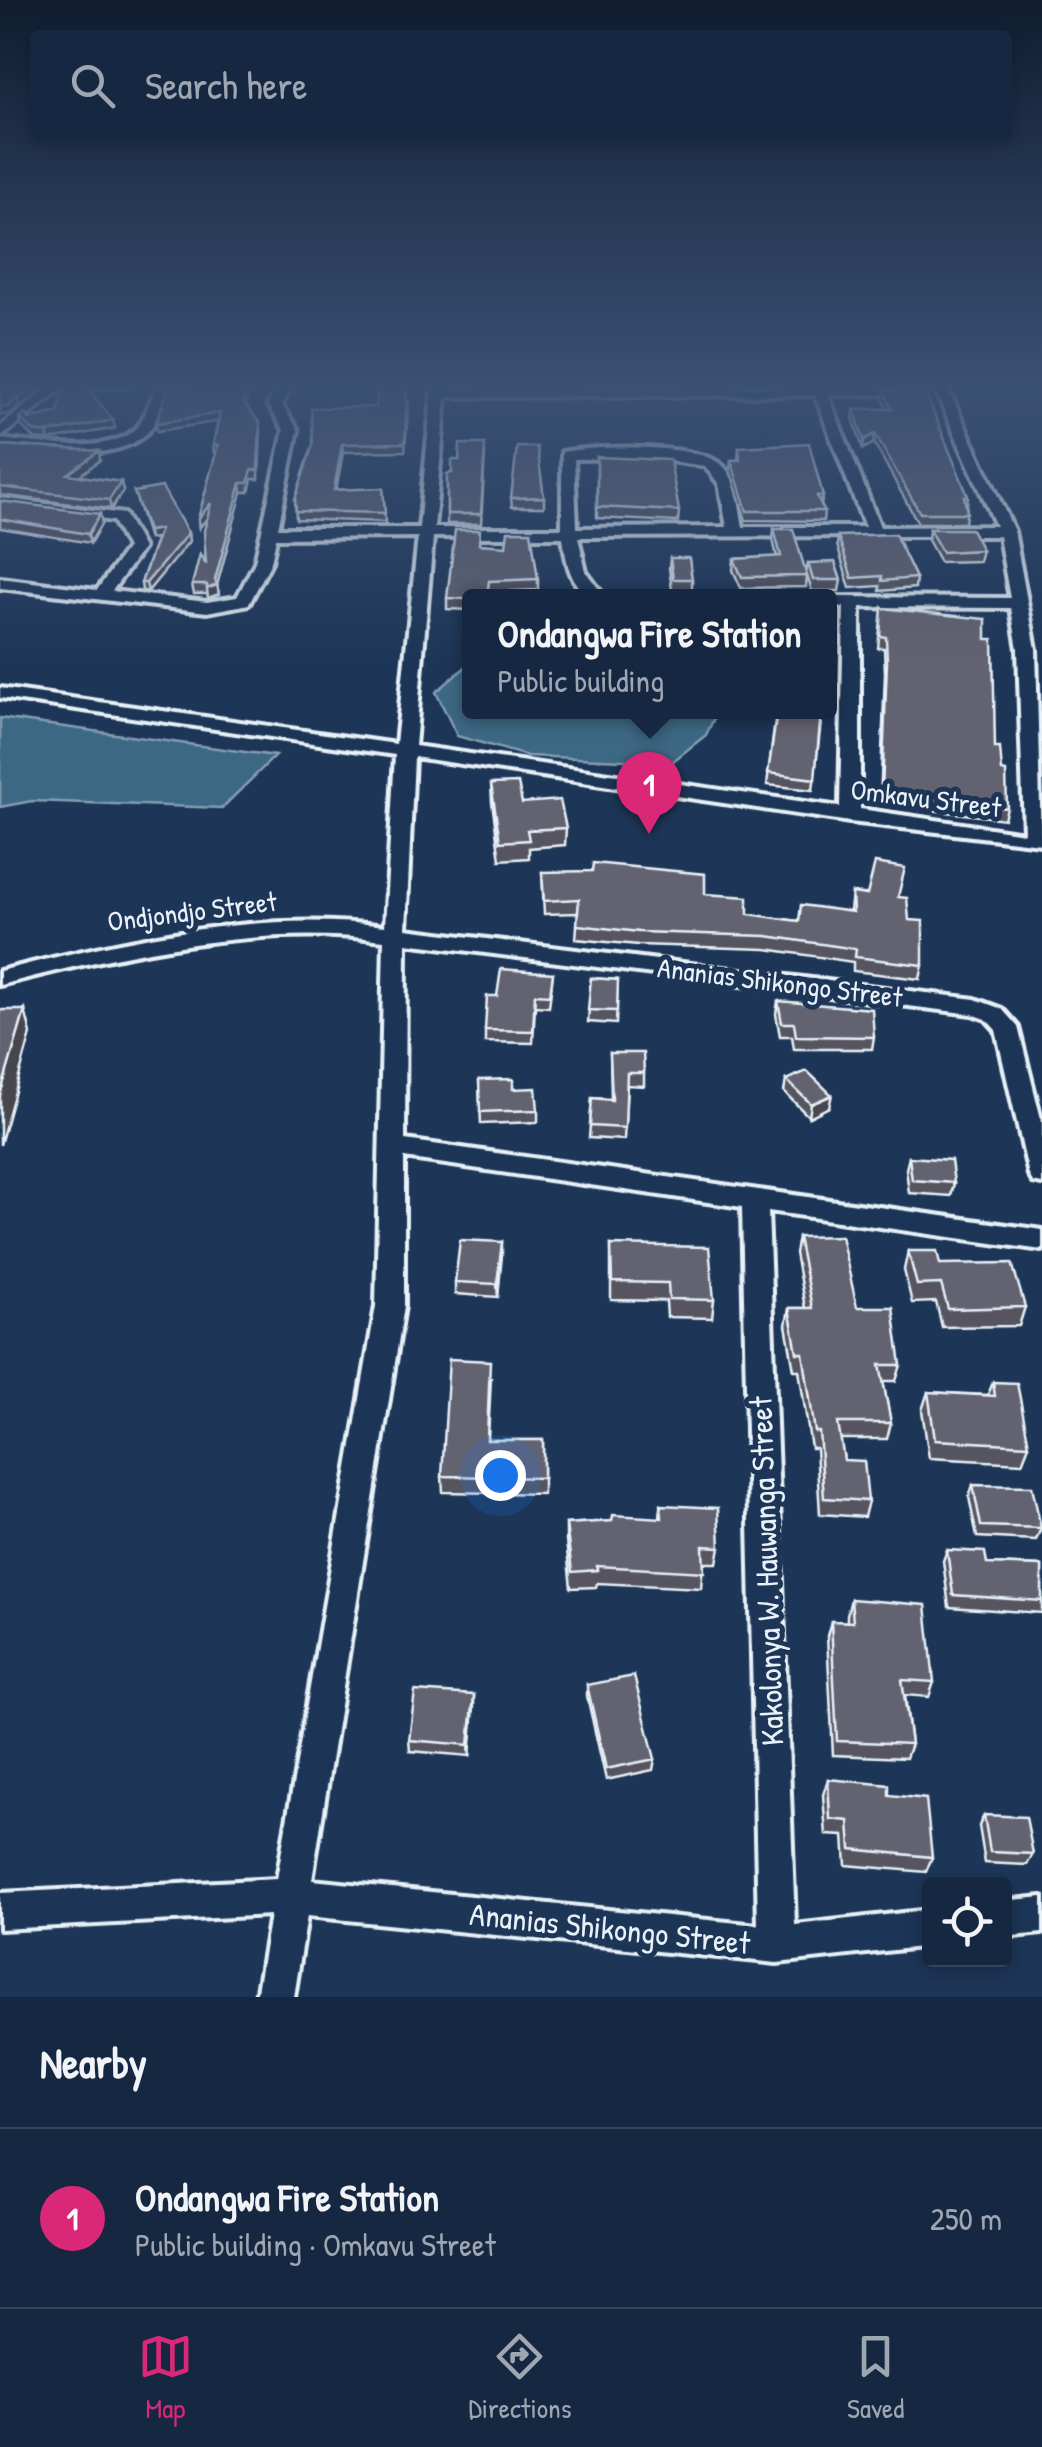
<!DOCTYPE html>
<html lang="en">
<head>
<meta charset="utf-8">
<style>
	:root { --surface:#162841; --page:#1f3048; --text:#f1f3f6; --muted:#9ea6b1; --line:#35445a; --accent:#db2777 }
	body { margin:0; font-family:"Patrick Hand",sans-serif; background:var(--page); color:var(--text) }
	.controls { position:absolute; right:30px; bottom:30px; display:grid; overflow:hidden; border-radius:10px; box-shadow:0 5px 15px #0003 }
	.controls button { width:90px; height:90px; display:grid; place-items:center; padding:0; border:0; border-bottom:2px solid var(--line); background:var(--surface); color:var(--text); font:50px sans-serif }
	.you { position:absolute; left:500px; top:1475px; width:35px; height:35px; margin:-25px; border:8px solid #fff; border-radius:50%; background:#1a73e8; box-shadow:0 0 0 15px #1a73e833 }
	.badge { display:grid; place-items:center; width:65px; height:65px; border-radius:50%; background:var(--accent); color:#fff; font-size:32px; font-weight:700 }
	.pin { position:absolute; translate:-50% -82px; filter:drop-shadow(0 2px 5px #0008) }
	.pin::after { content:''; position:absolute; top:52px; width:35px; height:30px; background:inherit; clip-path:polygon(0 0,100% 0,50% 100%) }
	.popup { position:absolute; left:462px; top:589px; width:375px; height:130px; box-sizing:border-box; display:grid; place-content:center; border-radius:10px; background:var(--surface); filter:drop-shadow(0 2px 8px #0005); font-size:32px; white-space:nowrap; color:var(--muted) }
	.popup b { font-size:38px; color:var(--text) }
	.popup::after { content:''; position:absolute; left:50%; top:100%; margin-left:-20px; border:20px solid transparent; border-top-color:var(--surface) }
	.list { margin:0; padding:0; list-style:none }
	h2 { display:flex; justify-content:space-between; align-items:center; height:130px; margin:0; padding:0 40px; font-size:42px }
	h2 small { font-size:32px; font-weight:400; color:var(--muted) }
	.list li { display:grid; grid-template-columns:65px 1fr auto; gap:30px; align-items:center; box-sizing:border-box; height:180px; padding:0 40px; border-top:2px solid var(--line) }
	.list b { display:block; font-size:38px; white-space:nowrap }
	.list p { margin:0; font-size:32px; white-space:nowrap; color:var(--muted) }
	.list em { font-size:32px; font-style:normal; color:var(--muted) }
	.icon { flex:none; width:55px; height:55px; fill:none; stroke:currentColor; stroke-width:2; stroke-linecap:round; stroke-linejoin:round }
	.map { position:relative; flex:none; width:1042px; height:1997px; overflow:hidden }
	.search { position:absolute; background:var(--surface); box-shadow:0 5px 15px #0003; left:30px; right:30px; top:30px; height:110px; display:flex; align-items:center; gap:25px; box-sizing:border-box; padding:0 35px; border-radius:10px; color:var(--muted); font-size:38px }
	.sheet { height:310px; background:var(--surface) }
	nav { display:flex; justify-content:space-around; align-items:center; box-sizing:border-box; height:140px; border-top:2px solid var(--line); background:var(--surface); font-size:28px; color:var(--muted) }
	nav a { display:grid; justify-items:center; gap:5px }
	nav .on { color:var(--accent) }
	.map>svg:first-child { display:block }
	.water { fill:#3e6884; stroke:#829fb2; stroke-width:2.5 }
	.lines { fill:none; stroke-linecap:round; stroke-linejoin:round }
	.minor-casing { stroke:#e8f1f8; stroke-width:8 }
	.minor { fill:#1d3557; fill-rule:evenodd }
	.wall { fill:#56545f; stroke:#e8f1f8; stroke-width:2.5 }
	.shaded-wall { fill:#46454e; stroke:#e8f1f8; stroke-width:2.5 }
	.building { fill:#64626f; stroke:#e8f1f8; stroke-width:2.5 }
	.labels { text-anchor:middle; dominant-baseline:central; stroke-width:10; stroke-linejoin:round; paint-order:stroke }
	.street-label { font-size:28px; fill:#e8f1f8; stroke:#1d3557 }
	.near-street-label { font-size:32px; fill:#e8f1f8; stroke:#1d3557 }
</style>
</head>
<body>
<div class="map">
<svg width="1042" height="1997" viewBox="0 0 1042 1997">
	<rect width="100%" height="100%" fill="#1d3557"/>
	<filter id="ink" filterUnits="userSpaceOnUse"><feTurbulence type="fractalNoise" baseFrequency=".01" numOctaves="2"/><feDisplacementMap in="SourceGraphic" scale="20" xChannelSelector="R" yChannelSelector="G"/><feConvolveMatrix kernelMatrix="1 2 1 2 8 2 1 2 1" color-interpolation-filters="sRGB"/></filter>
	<g filter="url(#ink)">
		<path class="water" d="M 469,664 L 469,712 L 717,712 L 706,735 L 672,762 L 527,756 L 457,736 L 436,692 Z
			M 0,718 L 275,756 L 222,808 L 32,801 L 0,807 Z"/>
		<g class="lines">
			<defs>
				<path id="minor" d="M 51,385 L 66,385 L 0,438 L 0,427 Z
					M 158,385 L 171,385 C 163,399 160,415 151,428 C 123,466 41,451 0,447 L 0,439 C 36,442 110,457 137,427 C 147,416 150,398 158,385 Z
					M 278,385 L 291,385 L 282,405 L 298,430 L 278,528 L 419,528 L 433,385 L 447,385 L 446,389 L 918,387 L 918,393 L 913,394 L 828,395 L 880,527 L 996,526 L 933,385 L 946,385 L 1014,531 L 1036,649 L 1041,844 L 850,822 L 414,757 L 406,929 L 975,999 L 1002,1009 L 1018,1027 L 1042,1123 L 1042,1184 L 1033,1182 L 1029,1175 L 996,1030 L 986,1019 L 972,1014 L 406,943 L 405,1140 L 1042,1230 L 1042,1250 L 768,1211 L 795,1925 L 930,1910 L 930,1946 L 777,1963 L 307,1916 L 294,1997 L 256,1997 L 270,1915 L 0,1929 L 0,1893 L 277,1879 L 376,1306 L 384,940 C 255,924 124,953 0,985 L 0,971 C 125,939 256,910 385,926 L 395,755 L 0,698 L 0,688 L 396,744 L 418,537 L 276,538 L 271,562 L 249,604 L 207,612 L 0,588 L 0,578 L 97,590 L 127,548 L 113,521 L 0,506 L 0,498 L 124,514 L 143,548 L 112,591 L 207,602 L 237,597 L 255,562 L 284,430 L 268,405 ZM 815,395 L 865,527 L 743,527 C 739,508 738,482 724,467 C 701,442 595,446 562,452 L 562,528 L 434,528 L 446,397 ZM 574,459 L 649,458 L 705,466 L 719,484 L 727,527 L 577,528 ZM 869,536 L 999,536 L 1010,598 L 829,597 L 829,607 L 844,607 L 840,807 L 415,746 L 433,537 L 563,537 C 566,559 569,581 587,596 L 604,596 L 586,572 L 578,537 ZM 860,607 L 1011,608 L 1018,649 L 1024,833 L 860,809 ZM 404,1158 L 742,1207 L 758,1925 L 312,1880 L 404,1306 Z
					M 1042,1897 L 1042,1933 L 1004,1937 L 1004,1901 Z"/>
			</defs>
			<use href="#minor" class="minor-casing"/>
			<use href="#minor" class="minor"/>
		</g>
		<path class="wall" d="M 65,385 L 133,385 L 131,390 L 89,390 L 115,428 L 49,440 L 35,439 L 21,426 L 20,418 L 29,419 L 58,412 Z
			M 884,390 L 968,496 L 965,523 L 918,523 L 874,443 L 863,449 L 853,418 L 854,409 L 887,409 L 883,398 Z
			M 409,400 L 405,451 L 343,452 L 336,490 L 383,488 L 385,522 L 296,519 L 295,499 L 376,407 Z
			M 246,405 L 261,431 L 259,479 L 252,479 L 249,492 L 242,492 L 217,585 L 219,594 L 208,598 L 208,594 L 194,594 L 192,585 L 206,564 L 207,518 L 199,528 L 198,519 L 216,453 L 214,453 L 213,445 L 218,421 L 157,431 L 156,423 Z
			M 0,445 L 99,451 L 100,460 L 79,476 L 123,491 L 111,509 L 0,495 Z
			M 739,447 L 823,496 L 821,505 L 824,511 L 823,521 L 746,520 L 730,469 L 731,460 L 738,460 Z
			M 485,454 L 481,524 L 447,524 L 447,474 L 452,473 Z
			M 597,457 L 679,511 L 678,522 L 597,518 Z
			M 134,492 L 188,533 L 189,541 L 148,591 L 142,591 L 141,583 L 157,538 L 149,539 Z
			M 544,497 L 544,507 L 512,507 L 511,498 Z
			M 0,501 L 102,523 L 90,543 L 0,528 Z
			M 774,529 L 807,576 L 806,587 L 741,588 L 733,570 L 734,559 L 777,557 L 773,540 Z
			M 929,529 L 982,550 L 979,561 L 940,562 L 928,540 Z
			M 838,536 L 916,578 L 915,588 L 880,591 L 880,586 L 850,588 L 837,545 Z
			M 480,544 L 538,579 L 538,590 L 490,592 L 489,596 L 469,596 L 469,610 L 447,609 L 447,598 Z
			M 670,558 L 692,579 L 692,590 L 672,590 L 669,568 Z
			M 808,563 L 841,580 L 839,591 L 812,591 L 806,573 Z
			M 882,608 L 995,748 L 1002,771 L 1007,808 L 1004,819 L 880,804 L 885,673 L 884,648 L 878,648 Z
			M 776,712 L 821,722 L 813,790 L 767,785 Z
			M 491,784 L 566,828 L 565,845 L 529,848 L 529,858 L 500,860 L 492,802 Z
			M 542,872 L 705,894 L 748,914 L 798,921 L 850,911 L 852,893 L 899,897 L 909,920 L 923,965 L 920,979 L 853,971 L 853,962 L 766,949 L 638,945 L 576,939 L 578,913 L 544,914 Z
			M 553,973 L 549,1007 L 535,1006 L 533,1043 L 485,1042 L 485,1030 L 497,996 Z
			M 591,978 L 618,980 L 616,1024 L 588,1022 Z
			M 778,1001 L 874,1037 L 872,1049 L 794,1049 L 792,1036 L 780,1036 L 776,1014 Z
			M 610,1053 L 644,1073 L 644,1086 L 627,1085 L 624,1140 L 589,1138 L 592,1098 L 611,1099 Z
			M 479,1080 L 513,1089 L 538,1110 L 538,1122 L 481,1124 Z
			M 786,1080 L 829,1107 L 809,1117 L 784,1092 Z
			M 909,1157 L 954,1183 L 951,1196 L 909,1193 L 906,1169 Z
			M 798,1237 L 857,1307 L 901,1365 L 896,1381 L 883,1381 L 891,1423 L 887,1439 L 840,1439 L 844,1460 L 868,1501 L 864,1517 L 820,1514 L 816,1448 L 811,1448 L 799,1370 L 794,1370 L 786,1325 L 789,1308 L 805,1308 L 795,1253 Z
			M 502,1242 L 498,1297 L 455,1294 L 455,1282 Z
			M 611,1245 L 714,1300 L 712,1318 L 667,1317 L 666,1301 L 611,1300 Z
			M 908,1251 L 940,1264 L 1025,1307 L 1019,1326 L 942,1327 L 936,1302 L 912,1303 L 904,1270 Z
			M 491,1377 L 488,1440 L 543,1440 L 543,1494 L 443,1492 L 442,1476 Z
			M 993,1382 L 1029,1445 L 1022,1463 L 929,1458 L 922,1410 L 928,1392 L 988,1395 Z
			M 973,1485 L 1041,1528 L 1036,1540 L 977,1537 L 969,1497 Z
			M 661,1505 L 720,1547 L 717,1563 L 703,1563 L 701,1588 L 597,1583 L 596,1587 L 571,1588 L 566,1541 L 566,1524 L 660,1518 Z
			M 947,1550 L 987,1564 L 1042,1566 L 1042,1613 L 949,1607 L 943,1561 Z
			M 851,1599 L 934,1682 L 929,1697 L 905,1695 L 911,1744 L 906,1758 L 833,1755 L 827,1636 L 831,1621 L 847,1622 L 847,1615 Z
			M 587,1685 L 655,1759 L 653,1770 L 606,1780 L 587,1696 Z
			M 474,1695 L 470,1756 L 410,1751 L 409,1740 Z
			M 828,1779 L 889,1795 L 932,1857 L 926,1872 L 846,1865 L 844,1836 L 826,1835 L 823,1795 Z
			M 984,1815 L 1033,1854 L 1027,1865 L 985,1863 L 979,1826 Z"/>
		<path class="shaded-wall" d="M 26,385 L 40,385 L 19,399 L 20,405 L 10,414 L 0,415 L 0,407 Z
			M 248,385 L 251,385 L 244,410 L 243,402 Z
			M 220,413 L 221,421 L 157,431 L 156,423 Z
			M 113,420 L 115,428 L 49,440 L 47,433 Z
			M 875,434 L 874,443 L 863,449 L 864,440 Z
			M 342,444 L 343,452 L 334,498 L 334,490 Z
			M 99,451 L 100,460 L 70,483 L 68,474 Z
			M 121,482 L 123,491 L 111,509 L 109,500 Z
			M 241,483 L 242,492 L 217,585 L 219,594 L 208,598 L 207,589 L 215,580 Z
			M 211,503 L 212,512 L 199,528 L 198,519 Z
			M 100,514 L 102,523 L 90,543 L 88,534 Z
			M 160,529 L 161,537 L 149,539 L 148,531 Z
			M 188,533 L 189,541 L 148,591 L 146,583 Z
			M 25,1010 L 31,1034 L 0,1145 L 0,1095 Z
			M 832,1095 L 829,1107 L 809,1117 L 811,1104 Z
			M 502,1242 L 502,1255 L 498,1297 L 497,1284 Z
			M 474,1695 L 474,1707 L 470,1756 L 469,1745 Z"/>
		<path class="building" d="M 0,385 L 26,385 L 16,393 L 19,398 L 8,407 L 0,407 Z
			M 65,385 L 85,385 L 113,420 L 47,433 L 33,431 L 20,418 L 26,413 L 29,419 L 58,412 Z
			M 169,385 L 248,385 L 243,402 L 260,423 L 258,470 L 252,470 L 248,483 L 241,483 L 215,580 L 217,585 L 207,589 L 207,585 L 192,585 L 200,554 L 206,564 L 204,531 L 211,503 L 198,519 L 218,445 L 213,445 L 220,413 L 156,423 Z
			M 378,385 L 407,385 L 405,443 L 342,444 L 334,490 L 383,488 L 385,513 L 296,511 L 295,499 L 313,444 L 311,408 L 376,407 Z
			M 924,389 L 968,496 L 964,496 L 967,513 L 920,513 L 875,434 L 864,440 L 854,409 L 892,409 L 884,390 Z
			M 809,443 L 823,496 L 817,496 L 824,511 L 747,511 L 731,460 L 740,460 L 739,447 Z
			M 460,444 L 485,444 L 481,514 L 447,514 L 447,474 L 452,473 L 452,460 L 459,460 Z
			M 0,445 L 99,451 L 68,474 L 121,482 L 109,500 L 0,487 Z
			M 517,447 L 537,447 L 544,497 L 511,498 Z
			M 597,457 L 670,460 L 679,511 L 597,507 Z
			M 162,487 L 188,533 L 146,583 L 141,583 L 160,529 L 148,531 L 134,492 Z
			M 0,501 L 100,514 L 88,534 L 0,519 Z
			M 774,529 L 793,529 L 807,576 L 742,577 L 734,559 L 781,556 Z
			M 929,529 L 971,529 L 982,550 L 942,552 Z
			M 455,530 L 480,530 L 479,544 L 506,546 L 508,531 L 531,531 L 538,579 L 489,581 L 487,596 L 469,596 L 469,599 L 447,598 Z
			M 895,534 L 916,578 L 882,581 L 882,576 L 852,578 L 838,536 Z
			M 670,558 L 689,558 L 692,579 L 673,579 Z
			M 835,562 L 841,580 L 813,580 L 808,563 Z
			M 882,608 L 986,619 L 986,639 L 993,639 L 995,748 L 1000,748 L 1002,771 L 1006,772 L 1007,808 L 882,792 L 887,662 L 886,637 L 880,636 Z
			M 777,712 L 821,712 L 815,779 L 768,773 Z
			M 518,783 L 522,803 L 560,800 L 566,828 L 527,830 L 529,840 L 500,842 L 491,784 Z
			M 593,863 L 705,874 L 705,894 L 748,897 L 748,914 L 799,921 L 801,905 L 853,912 L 852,893 L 867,895 L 875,863 L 905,868 L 898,897 L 907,898 L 909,920 L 923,921 L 923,965 L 855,957 L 856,949 L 767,936 L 639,932 L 577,925 L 579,899 L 544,901 L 542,872 L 592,871 Z
			M 501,969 L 553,973 L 550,995 L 535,994 L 533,1031 L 485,1030 L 487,996 L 497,996 Z
			M 591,978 L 618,980 L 617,1011 L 588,1010 Z
			M 778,1001 L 872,1009 L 874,1037 L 796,1036 L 794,1023 L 782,1023 Z
			M 0,1010 L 25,1010 L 0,1095 Z
			M 610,1053 L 643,1053 L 644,1073 L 627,1073 L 625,1128 L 590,1126 L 592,1098 L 612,1100 Z
			M 807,1071 L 832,1095 L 811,1104 L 786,1080 Z
			M 513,1079 L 513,1089 L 536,1088 L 538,1110 L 480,1112 L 479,1080 Z
			M 909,1157 L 951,1160 L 954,1183 L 912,1180 Z
			M 841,1236 L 857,1307 L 893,1307 L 901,1365 L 880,1365 L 891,1423 L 838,1423 L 844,1460 L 864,1461 L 868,1501 L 824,1498 L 819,1432 L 815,1432 L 803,1353 L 797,1353 L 789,1308 L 812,1308 L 798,1237 Z
			M 460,1240 L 502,1242 L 497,1284 L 455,1282 Z
			M 611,1245 L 709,1247 L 714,1300 L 669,1299 L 668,1283 L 612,1282 Z
			M 908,1251 L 937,1251 L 940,1264 L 1012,1263 L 1025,1307 L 948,1309 L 941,1284 L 917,1285 Z
			M 449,1359 L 490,1361 L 487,1440 L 543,1440 L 543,1478 L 442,1476 Z
			M 993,1382 L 1017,1383 L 1029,1445 L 935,1440 L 928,1392 L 995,1396 Z
			M 973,1485 L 1032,1486 L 1041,1528 L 981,1526 Z
			M 661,1505 L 718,1508 L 720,1547 L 703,1546 L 704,1572 L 597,1566 L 597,1570 L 572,1572 L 566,1524 L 612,1521 L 613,1515 L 662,1518 Z
			M 947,1550 L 985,1552 L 987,1564 L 1042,1566 L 1042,1601 L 953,1595 Z
			M 851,1599 L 926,1605 L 934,1682 L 902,1680 L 911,1744 L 837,1741 L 831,1621 L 853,1622 Z
			M 634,1676 L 655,1759 L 606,1769 L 587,1685 Z
			M 415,1691 L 474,1695 L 469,1745 L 409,1740 Z
			M 828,1779 L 889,1785 L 889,1795 L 926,1799 L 932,1857 L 851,1849 L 849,1821 L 830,1819 Z
			M 984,1815 L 1026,1817 L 1033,1854 L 990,1852 Z"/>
	</g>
	<linearGradient id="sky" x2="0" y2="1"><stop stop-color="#101d30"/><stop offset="0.58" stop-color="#3a5174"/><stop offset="1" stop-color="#3a5174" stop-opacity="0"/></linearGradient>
	<rect width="1042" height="665" fill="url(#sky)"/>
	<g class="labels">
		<g class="street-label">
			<text transform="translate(926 798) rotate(7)">Omkavu Street</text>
			<text transform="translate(192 911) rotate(-7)">Ondjondjo Street</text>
			<text transform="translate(780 982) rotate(7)">Ananias Shikongo Street</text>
		</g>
		<g class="near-street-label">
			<text transform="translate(766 1571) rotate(-92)">Kakolonya W. Hauwanga Street</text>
			<text transform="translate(610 1928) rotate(6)">Ananias Shikongo Street</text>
		</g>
	</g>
</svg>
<div class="controls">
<button><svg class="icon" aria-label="locate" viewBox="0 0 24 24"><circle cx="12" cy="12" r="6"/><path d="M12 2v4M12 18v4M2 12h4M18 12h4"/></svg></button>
</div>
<div class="you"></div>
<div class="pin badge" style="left:649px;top:834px">1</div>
<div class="popup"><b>Ondangwa Fire Station</b>Public building</div>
<div class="search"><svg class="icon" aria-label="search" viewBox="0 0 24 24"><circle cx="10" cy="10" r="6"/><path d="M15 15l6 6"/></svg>Search here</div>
</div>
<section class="sheet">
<h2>Nearby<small></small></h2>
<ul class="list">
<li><span class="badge">1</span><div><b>Ondangwa Fire Station</b><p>Public building · Omkavu Street</p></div><em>250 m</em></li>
</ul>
</section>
<nav>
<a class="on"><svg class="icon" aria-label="map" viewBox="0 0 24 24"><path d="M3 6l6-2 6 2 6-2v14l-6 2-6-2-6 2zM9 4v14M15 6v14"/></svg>Map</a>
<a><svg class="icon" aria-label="directions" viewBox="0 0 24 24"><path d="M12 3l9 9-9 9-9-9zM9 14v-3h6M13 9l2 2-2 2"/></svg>Directions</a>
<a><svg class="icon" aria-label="saved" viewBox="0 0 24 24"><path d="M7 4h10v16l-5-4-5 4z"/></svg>Saved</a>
</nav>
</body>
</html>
